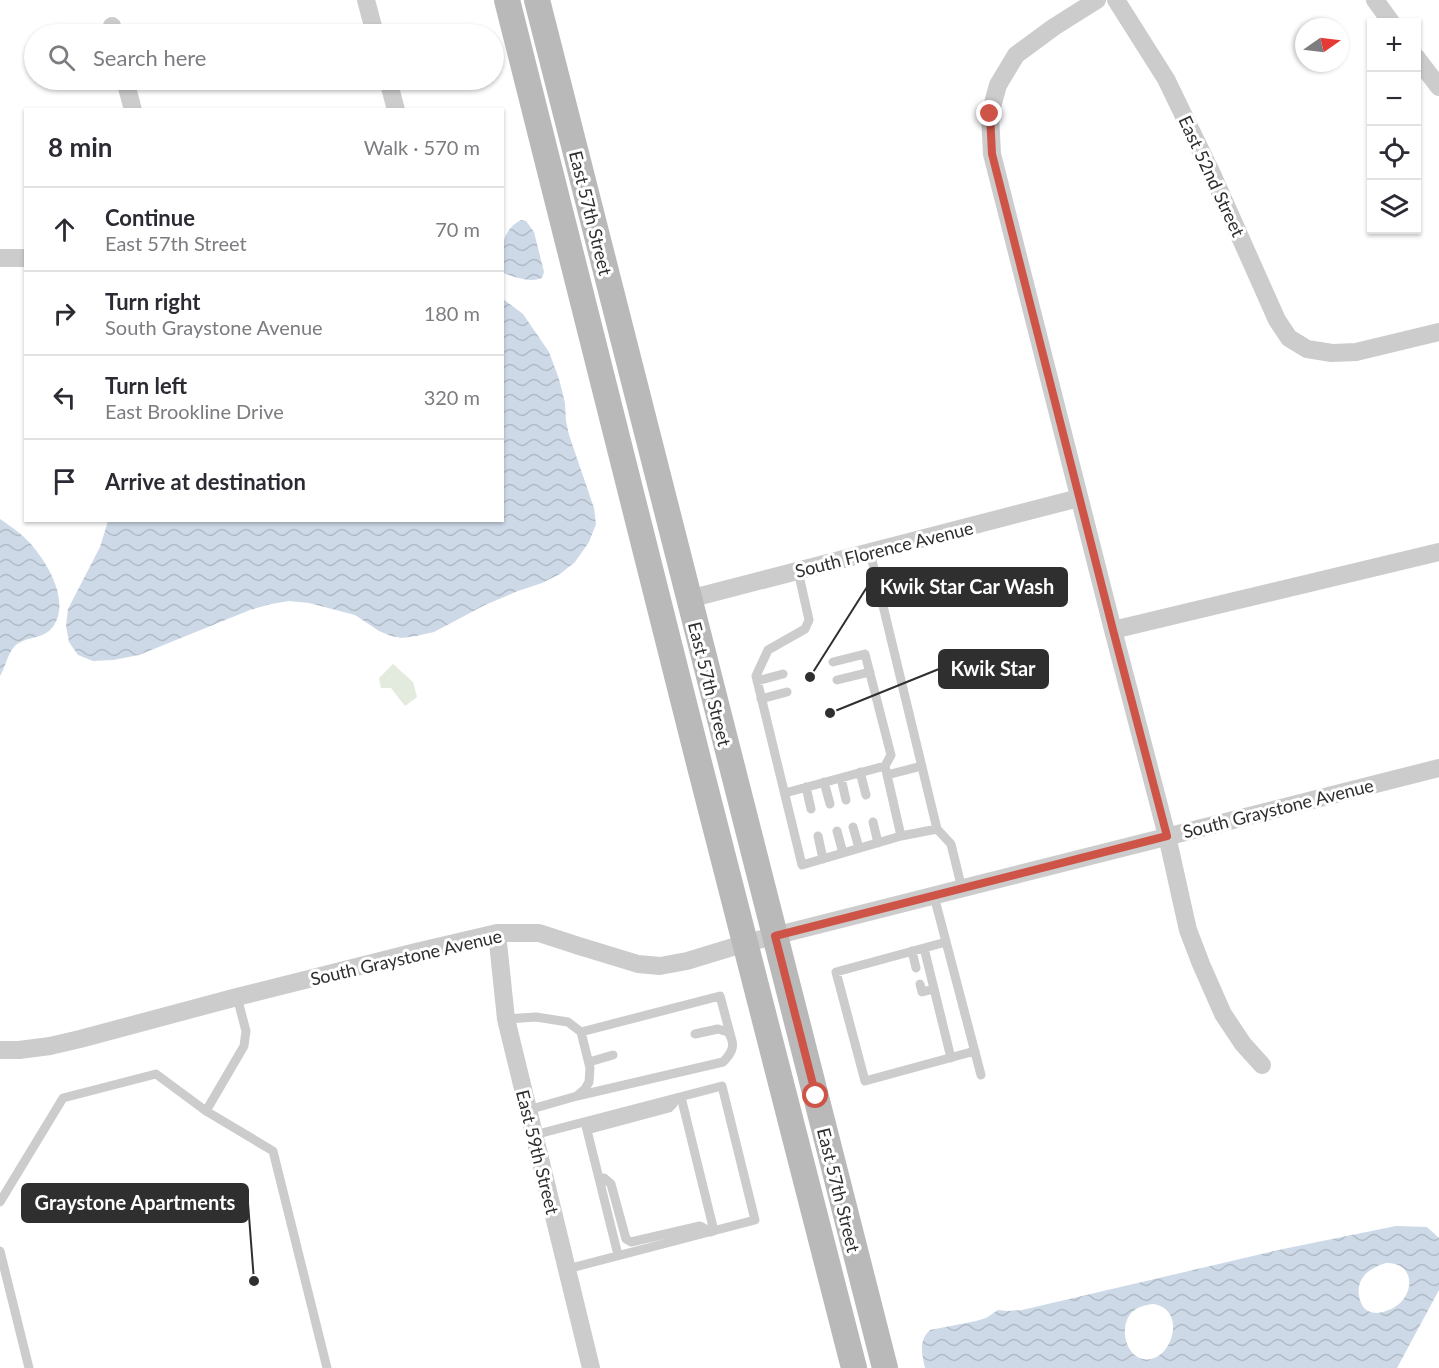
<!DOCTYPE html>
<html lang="en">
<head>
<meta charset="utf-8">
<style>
	:root { --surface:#fff; --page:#f2f2f3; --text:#2b2b33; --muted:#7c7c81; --line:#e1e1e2 }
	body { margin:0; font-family:Lato,sans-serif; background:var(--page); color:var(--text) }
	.controls { position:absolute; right:18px; top:18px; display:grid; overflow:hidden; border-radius:0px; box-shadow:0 2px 4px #0004 }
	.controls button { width:54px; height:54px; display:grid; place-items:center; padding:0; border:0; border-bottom:2px solid var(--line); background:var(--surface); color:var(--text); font:30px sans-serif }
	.compass { position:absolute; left:1295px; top:18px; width:54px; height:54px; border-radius:50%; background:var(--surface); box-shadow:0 2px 4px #0004; rotate:76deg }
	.stop { position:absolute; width:18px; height:18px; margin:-14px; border:4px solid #cf5448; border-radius:50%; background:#fff }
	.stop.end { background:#cf5448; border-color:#fff; box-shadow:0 2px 6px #0008 }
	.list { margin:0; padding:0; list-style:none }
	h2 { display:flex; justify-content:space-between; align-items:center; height:78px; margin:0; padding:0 24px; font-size:26px }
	h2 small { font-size:20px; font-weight:400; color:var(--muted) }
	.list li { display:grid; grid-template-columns:39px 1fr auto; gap:18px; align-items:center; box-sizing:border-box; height:84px; padding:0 24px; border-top:2px solid var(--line) }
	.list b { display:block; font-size:22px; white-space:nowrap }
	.list p { margin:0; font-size:20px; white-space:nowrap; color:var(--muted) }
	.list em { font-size:20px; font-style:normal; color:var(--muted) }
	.icon { flex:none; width:33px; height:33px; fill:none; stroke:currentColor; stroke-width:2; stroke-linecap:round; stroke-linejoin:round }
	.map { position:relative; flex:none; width:1439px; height:1368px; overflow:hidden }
	.search { position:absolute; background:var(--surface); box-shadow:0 2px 4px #0004; left:24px; top:24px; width:480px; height:66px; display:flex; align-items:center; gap:15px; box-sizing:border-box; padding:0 21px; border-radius:33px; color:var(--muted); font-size:22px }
	.panel { position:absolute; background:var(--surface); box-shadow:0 2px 4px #0004; left:24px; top:108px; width:480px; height:414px; border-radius:0px }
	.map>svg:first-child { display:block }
	.park { fill:#e3eade }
	.water { fill:url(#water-waves); fill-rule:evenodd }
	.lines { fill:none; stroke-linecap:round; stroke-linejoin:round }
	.service { stroke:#ccc; stroke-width:9 }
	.minor { stroke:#ccc; stroke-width:18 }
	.secondary { stroke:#b9b9b9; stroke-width:26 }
	.route { stroke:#cf5448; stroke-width:8 }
	.labels { text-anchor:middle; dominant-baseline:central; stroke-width:6; stroke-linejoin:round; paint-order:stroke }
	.street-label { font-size:18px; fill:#2f2f2f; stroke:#fff }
	.leader { fill:none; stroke:#2f2f2f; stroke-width:2 }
	.callout-dot { fill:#2f2f2f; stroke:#fff; stroke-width:2 }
	.callout { fill:#2f2f2f; stroke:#2f2f2f; stroke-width:2 }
	.callout-label { font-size:20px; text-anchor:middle; font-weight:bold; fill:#fff }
</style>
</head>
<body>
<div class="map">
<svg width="1439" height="1368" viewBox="0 0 1439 1368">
	<defs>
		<pattern id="water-waves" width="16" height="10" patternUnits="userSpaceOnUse" patternTransform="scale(1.5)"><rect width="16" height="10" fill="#cdd9e7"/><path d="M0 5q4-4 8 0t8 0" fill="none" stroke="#b0bbc6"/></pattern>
	</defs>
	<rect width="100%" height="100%" fill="#fff"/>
	<path class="park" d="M 393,664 L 413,682 L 417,697 L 405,706 L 391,688 L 381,688 L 379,678 Z"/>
	<path class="water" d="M 521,220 L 526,221 L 534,232 L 544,272 L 542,278 C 530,283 515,277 503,273 C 502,251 499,232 521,220 Z
		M 503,299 L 523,314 L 549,352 L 559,379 L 565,403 L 566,421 L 569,435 L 594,508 L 596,524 L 589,542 L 575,562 L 560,574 L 542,583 L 518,591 L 485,605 L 434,632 L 416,636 L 402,638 L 391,636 L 379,631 L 355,615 L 309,603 L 289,601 L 271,604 L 250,610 L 139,655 L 113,660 L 93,661 L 78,655 L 69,642 L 66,626 L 68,609 L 100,547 L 108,521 L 502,520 Z
		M 0,519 C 12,527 26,537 35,549 C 51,569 71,606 51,629 C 41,640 24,636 14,647 C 8,653 5,668 0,676 Z
		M 1396,1226 L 1427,1227 L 1439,1238 L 1439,1290 L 1397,1368 L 925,1368 C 922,1354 918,1341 930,1330 L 976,1321 L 986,1318 L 998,1310 L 1008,1311 L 1022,1310 L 1283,1249 ZM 1386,1263 C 1419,1262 1415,1303 1386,1311 C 1381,1313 1374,1314 1368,1311 C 1363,1308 1362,1305 1360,1300 C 1354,1280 1368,1268 1386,1263 ZM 1153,1304 C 1189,1309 1171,1365 1143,1359 C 1126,1355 1120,1330 1129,1316 C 1134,1308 1143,1305 1153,1304 Z"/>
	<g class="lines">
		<path class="service" d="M 870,552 L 937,829
			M 833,662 L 865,654 L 891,755 L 885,766
			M 837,680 L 870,672
			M 757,681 L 783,674
			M 761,699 L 787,692
			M 860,772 L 866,795
			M 887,775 L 922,766
			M 841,778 L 846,800
			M 824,782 L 830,804
			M 806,787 L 811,809
			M 785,793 L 885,766 L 901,836 L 802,865 L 756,676 L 768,650 L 805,629 L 809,620 L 798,571
			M 873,822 L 878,843
			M 853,827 L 859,848
			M 837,831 L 843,853
			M 818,836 L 823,859
			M 901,836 L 937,829 L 951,844 L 962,889
			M 934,896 L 981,1075
			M 946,942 L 836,972 L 865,1081 L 975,1051
			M 924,948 L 951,1058
			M 912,951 L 916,968
			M 920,984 L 922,992 L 934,989
			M 506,1019 L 536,1017 L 568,1022 L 581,1032 L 590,1068 L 589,1082 L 585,1089 L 577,1096 L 528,1110
			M 581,1032 L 720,996 L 731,1037
			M 589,1062 L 613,1055
			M 577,1096 L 723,1062 C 733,1052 736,1044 728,1032 L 718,1029 L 695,1034
			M 681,1097 L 714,1231
			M 206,1111 L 244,1046 L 246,1031 L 237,997
			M 585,1122 L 618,1255
			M 587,1130 L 669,1108 L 673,1104 L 676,1098
			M 534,1135 L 722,1086 L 755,1220 L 567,1269
			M 599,1178 L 604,1178 L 611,1184 L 626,1239 L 631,1242 L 700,1226 L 711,1232
			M 0,1202 L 63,1098 L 156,1074 L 206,1111 L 273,1151 L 327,1368
			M 0,1251 L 29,1368"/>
		<path class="minor" d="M 366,0 L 375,34
			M 1097,0 L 1054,27 L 1016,55 L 998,85 L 990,114 L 992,154 L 1113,630 L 1167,836 L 1188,930 L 1201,964 L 1223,1014 L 1243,1044 L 1262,1065
			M 1116,0 L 1166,79 L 1212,174 L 1277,320 L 1289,338 L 1307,349 L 1332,353 L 1356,352 L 1439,332
			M 1375,0 L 1391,22
			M 112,26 L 114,34
			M 1416,57 L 1439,87
			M 125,80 L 133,110
			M 388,80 L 396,110
			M 0,258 L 26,258
			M 689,599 L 1079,498
			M 1113,630 L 1439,552
			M 497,933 L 506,1019 L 591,1368
			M 0,1050 L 19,1050 L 50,1046 L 80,1039 L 237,997 L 416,952 L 497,933 L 539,933 L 579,946 L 638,964 L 660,966 L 687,961 L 746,943 L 1439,768"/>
		<path class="secondary" d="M 507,0 L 698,759 L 854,1368
			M 537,0 L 885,1368"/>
	</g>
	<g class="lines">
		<path class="route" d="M 816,1096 L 775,936 L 1167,836 L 1113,630 L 992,154 L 990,114"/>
	</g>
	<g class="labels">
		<g class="street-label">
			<text transform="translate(1212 176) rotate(65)">East 52nd Street</text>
			<text transform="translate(591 213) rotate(76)">East 57th Street</text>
			<text transform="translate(884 549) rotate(-14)">South Florence Avenue</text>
			<text transform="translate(710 684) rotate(76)">East 57th Street</text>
			<text transform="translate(1278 808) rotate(-14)">South Graystone Avenue</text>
			<text transform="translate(406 957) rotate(-13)">South Graystone Avenue</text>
			<text transform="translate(538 1152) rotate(76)">East 59th Street</text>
			<text transform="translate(839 1190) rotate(76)">East 57th Street</text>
		</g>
	</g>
	<path class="leader" d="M810 677L867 587M830 713L939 669M254 1281L248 1203"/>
	<g class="callout-dot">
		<circle cx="810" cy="677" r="6"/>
		<circle cx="830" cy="713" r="6"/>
		<circle cx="254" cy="1281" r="6"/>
	</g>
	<g class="callout">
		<rect x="867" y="568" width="200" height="38" rx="6"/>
		<rect x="939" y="650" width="109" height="38" rx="6"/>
		<rect x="22" y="1184" width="226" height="38" rx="6"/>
	</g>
	<g class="callout-label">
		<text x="967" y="594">Kwik Star Car Wash</text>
		<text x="993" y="676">Kwik Star</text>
		<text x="135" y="1210">Graystone Apartments</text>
	</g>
</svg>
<div class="controls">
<button>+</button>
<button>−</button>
<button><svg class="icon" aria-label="locate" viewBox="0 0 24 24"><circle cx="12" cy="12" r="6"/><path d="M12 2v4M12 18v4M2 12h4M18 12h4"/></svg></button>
<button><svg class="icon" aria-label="layers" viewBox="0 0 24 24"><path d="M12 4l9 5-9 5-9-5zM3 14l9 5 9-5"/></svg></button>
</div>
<svg class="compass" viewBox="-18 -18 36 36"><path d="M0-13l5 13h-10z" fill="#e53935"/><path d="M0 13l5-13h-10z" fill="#7c7c81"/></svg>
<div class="stop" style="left:816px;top:1096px"></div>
<div class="stop end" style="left:990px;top:114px"></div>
<div class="search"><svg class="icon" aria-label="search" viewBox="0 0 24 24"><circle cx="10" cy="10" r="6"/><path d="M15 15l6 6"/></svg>Search here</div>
<section class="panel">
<h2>8 min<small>Walk · 570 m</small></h2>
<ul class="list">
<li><svg class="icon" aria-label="ahead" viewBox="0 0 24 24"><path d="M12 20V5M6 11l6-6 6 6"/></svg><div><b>Continue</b><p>East 57th Street</p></div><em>70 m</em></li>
<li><svg class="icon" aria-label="right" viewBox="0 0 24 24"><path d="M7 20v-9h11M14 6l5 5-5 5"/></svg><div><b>Turn right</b><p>South Graystone Avenue</p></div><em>180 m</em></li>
<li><svg class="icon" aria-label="left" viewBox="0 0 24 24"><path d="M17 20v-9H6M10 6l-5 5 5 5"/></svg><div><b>Turn left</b><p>East Brookline Drive</p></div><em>320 m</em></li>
<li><svg class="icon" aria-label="arrive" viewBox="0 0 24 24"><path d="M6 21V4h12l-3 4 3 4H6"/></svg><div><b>Arrive at destination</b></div></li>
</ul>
</section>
</div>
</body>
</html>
